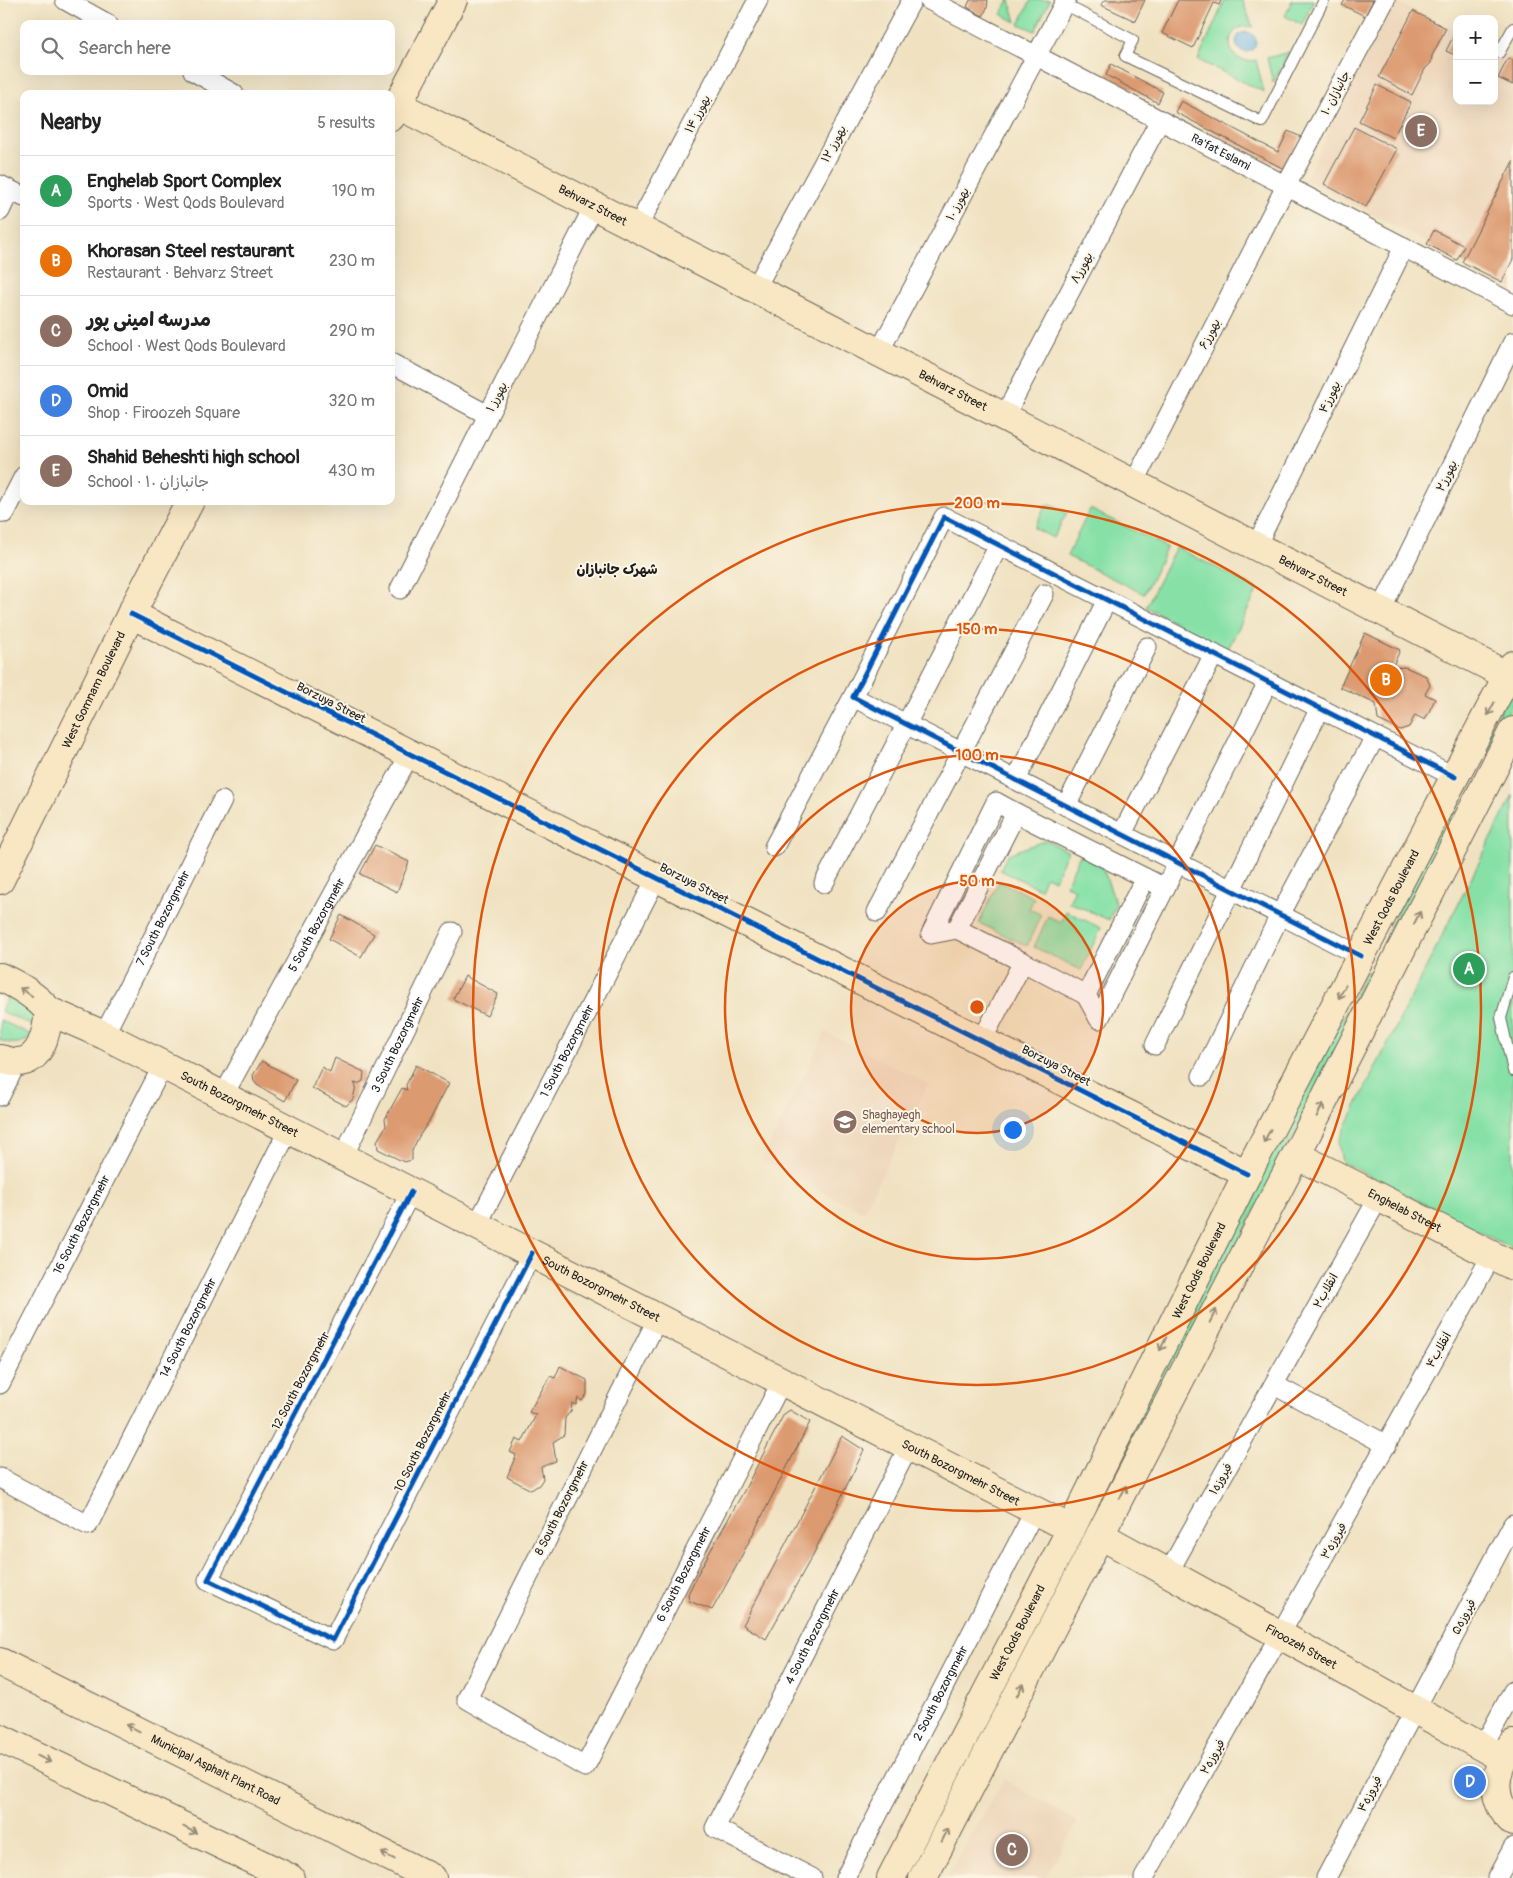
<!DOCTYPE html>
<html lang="en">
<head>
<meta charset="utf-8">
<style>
	:root { --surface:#fff; --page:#f2f2f2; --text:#222; --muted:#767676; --line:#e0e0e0; --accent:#2563eb }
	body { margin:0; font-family:Pangolin,"Playpen Sans Arabic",sans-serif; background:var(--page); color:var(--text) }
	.controls { position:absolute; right:15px; top:15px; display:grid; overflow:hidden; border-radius:10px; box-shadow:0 5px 20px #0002 }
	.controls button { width:45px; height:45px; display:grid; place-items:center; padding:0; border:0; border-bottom:1px solid var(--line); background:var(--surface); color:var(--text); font:25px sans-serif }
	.you { position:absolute; left:1012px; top:1129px; width:18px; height:18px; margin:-12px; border:4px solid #fff; border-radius:50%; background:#1a73e8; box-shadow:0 0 0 8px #1a73e833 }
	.badge { display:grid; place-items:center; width:32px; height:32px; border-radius:50%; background:var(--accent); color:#fff; font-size:16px; font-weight:700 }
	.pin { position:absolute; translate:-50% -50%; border:2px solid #fff; box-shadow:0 1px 5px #0006 }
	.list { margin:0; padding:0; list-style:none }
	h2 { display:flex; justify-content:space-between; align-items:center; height:65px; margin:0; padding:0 20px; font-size:21px }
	h2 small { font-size:16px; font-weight:400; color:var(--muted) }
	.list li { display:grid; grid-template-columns:32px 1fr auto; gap:15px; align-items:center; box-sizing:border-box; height:70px; padding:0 20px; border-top:1px solid var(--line) }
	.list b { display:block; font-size:19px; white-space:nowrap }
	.list p { margin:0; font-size:16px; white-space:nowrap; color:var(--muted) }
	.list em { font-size:16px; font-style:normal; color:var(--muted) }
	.icon { flex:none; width:28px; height:28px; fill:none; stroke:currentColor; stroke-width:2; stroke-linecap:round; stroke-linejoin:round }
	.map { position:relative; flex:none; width:1513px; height:1878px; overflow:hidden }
	.search { position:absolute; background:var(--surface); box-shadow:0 5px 20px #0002; left:20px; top:20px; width:375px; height:55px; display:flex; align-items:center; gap:12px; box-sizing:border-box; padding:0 18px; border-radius:10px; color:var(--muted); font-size:19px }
	.panel { position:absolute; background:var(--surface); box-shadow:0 5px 20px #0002; left:20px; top:90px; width:375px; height:415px; border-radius:10px }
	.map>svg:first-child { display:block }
	.built { fill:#eed7bb }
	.green { fill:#87e1a7; stroke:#527e62 }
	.water { fill:#6cb2e2; stroke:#44677f }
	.building { fill:#dc9a6f }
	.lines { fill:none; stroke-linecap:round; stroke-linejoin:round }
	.lane-casing { stroke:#666156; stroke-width:12 }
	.street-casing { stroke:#666156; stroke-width:21 }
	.secondary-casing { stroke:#666156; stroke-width:30 }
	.lane { stroke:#fff; stroke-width:10 }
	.street { stroke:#fff; stroke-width:19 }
	.secondary { stroke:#f9e7c3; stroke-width:28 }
	.cycleway-casing { stroke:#fcf5e5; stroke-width:8 }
	.cycleway { stroke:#0057b8; stroke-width:5 }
	.oneway { stroke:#968c78 }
	.ring { fill:none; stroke:#de560d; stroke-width:2.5 }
	.labels { text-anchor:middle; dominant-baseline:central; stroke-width:4; stroke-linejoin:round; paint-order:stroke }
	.street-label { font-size:12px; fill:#1c1c1c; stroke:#fcf5e5 }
	.education-label { font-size:12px; fill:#785e54; stroke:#fcf5e5; text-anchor:start }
	.neighbourhood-label { font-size:14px; font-weight:bold; fill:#1c1c1c; stroke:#fcf5e5 }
	.centre { fill:#de560d; stroke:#fcf5e5; stroke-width:2.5 }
	.ring-label { font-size:15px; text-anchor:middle; font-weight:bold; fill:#de560d; stroke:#fcf5e5; stroke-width:4; stroke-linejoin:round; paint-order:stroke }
</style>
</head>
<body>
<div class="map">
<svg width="1513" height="1878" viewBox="0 0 1513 1878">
	<rect width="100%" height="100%" fill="#fcf5e5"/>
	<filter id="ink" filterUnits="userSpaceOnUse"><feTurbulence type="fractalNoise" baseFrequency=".02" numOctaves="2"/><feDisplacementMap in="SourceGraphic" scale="10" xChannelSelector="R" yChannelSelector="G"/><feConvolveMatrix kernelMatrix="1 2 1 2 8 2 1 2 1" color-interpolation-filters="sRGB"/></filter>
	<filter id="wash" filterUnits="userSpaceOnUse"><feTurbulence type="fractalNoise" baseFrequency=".0096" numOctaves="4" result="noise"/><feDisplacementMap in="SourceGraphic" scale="20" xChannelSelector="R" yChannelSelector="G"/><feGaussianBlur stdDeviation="1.12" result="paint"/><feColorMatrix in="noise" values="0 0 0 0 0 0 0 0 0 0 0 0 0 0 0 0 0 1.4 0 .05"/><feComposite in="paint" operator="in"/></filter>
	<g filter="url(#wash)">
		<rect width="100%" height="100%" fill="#f0e2c1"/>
		<path class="built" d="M 1395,1 L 1457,32 L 1457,101 L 1494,101 L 1494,51 L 1513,60 L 1513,288 L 1305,179 Z
			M 826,1032 L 928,1084 L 863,1212 L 761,1160 Z
			M 1004,1779 L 1078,1822 L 1045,1878 L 946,1878 Z"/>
		<path class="green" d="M 1009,0 L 1010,0 L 1016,22 L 1001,14 Z
			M 1031,0 L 1050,0 L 1035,31 L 1019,24 Z
			M 1225,0 L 1242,0 L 1253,27 C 1223,20 1221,67 1256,60 L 1264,92 L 1198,60 Z
			M 1292,0 L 1314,0 L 1302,25 L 1285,16 Z
			M 1289,52 L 1273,83 L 1267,58 Z
			M 1047,503 L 1067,513 L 1053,538 L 1034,528 Z
			M 1090,509 L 1167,547 L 1144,594 L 1067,556 Z
			M 1176,547 L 1258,589 L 1228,649 L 1146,607 Z
			M 1513,685 L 1513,703 L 1393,934 L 1389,928 Z
			M 1513,795 L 1513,1249 L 1342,1162 L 1338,1142 Z
			M 1046,840 L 1068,851 L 1054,880 L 1046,876 L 1040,889 L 1000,870 L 1008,854 Z
			M 1080,855 L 1102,866 L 1116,904 L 1109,920 L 1069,902 L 1075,889 L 1066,885 Z
			M 999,881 L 1034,898 L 1029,909 L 1041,914 L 1027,946 L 979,923 Z
			M 1066,911 L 1101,928 L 1081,970 L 1034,947 L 1048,916 L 1061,922 Z
			M 1367,971 L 1376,976 L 1006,1693 L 997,1690 L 1172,1344 Z
			M 10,993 L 34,1011 L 35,1027 L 1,1011 Z
			M 0,1020 L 32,1035 C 25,1045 11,1045 0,1040 Z"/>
		<path class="water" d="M1236 42a10 10 0 1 1 20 0a10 10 0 1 1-20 0Z"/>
		<g id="blocks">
			<path class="building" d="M 970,0 L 988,0 L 987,8 L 983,16 L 967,7 Z
				M 1104,0 L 1145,0 L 1135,21 L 1101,5 Z
				M 1178,0 L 1221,0 L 1219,5 L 1214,3 L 1193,48 L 1162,33 Z
				M 1345,0 L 1373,0 L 1365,16 L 1342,5 Z
				M 1413,11 L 1446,28 L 1432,56 L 1431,63 L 1425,69 L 1412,95 L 1379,77 Z
				M 1457,29 L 1457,56 L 1446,51 Z
				M 1508,58 L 1513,60 L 1513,85 L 1498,78 Z
				M 1111,64 L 1163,92 L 1158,103 L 1106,75 Z
				M 1377,85 L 1411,102 L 1393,138 L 1359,121 Z
				M 1181,101 L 1278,152 L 1288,131 L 1301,137 L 1284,169 L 1175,112 Z
				M 1354,127 L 1397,149 L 1366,207 L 1324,184 Z
				M 1513,161 L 1513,259 L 1502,282 L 1462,262 Z
				M 1434,230 L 1464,246 L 1457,260 L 1427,244 Z
				M 1365,633 L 1400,650 L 1392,668 L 1405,667 L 1426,676 L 1430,685 L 1425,694 L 1435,699 L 1425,720 L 1415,715 L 1409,727 L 1400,730 L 1378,720 L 1376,704 L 1340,687 Z
				M 375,845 L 409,862 L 397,892 L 360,874 Z
				M 341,915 L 374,934 L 361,957 L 329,939 Z
				M 465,976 L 498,994 L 487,1016 L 453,999 Z
				M 335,1058 L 364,1072 L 363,1081 L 358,1084 L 354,1083 L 356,1086 L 353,1099 L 346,1106 L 312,1088 L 322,1067 L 330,1072 Z
				M 262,1061 L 296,1080 L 285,1101 L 257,1085 L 254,1081 L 253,1075 Z
				M 416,1065 L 449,1083 L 431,1118 L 418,1138 L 412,1151 L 412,1160 L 404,1162 L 378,1149 L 377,1141 L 386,1126 L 385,1119 L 402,1088 L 407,1090 L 406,1085 Z
				M 560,1366 L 587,1380 L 587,1394 L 582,1401 L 578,1398 L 576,1405 L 572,1403 L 571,1411 L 565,1418 L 564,1435 L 553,1442 L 556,1461 L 541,1467 L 543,1479 L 539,1485 L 531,1490 L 507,1477 L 516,1455 L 510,1452 L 516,1439 L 522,1442 L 536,1415 L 529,1412 L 550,1376 L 555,1378 Z
				M 790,1410 L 810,1422 L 736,1567 L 712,1610 L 689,1601 L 688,1594 L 697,1575 L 745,1489 L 784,1414 Z
				M 842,1436 L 864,1450 L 814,1553 L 766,1639 L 743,1625 Z"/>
		</g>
	</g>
	<g filter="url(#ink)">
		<use href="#blocks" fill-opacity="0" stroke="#666156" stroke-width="1"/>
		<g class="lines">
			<defs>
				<path id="lane" d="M 1064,4 L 1133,40 L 1125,56 L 1262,122 L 1324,0
					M 1499,53 L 1513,28
					M 1513,977 L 1501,1018 L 1513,1071"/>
				<g id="street">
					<path d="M 65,0 L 108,24"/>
					<path id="s1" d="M 929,0 L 1513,304"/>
					<path d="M 193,71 L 234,94"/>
					<path d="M 0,185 L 24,197"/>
					<path d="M 0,211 L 10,190"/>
					<path d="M 637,228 L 758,0"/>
					<path d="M 755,289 L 912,0"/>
					<path d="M 879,352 L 1066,0"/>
					<path d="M 391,363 L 488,415"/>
					<path d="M 1004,417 L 1160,120"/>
					<path d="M 1134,483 L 1286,186 L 1385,0"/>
					<path d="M 5,513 L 24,476"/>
					<path d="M 1256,546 L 1404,247"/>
					<path d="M 400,589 L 594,206"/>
					<path d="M 1381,610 L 1513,342"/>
					<path d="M 1016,780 L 1107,600"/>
					<path d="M 1066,806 L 1147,647"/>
					<path d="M 1122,834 L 1214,654"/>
					<path d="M 774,847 L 853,697"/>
					<path d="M 1145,878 L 1165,888 L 1268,682"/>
					<path d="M 824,883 L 999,545"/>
					<path d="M 877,912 L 1044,594"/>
					<path d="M 957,929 L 931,934 L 996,802 L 1016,813"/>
					<path d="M 1361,956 L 853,697 L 944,517 L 1455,777"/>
					<path d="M 1086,995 L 1099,1019 L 1165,888"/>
					<path id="s2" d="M 104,1035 L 222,801"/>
					<path d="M 982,1040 L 1023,962 L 1086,995 L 1145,878 L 1016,813 L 957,929 L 1023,962"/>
					<path d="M 1155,1045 L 1320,708"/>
					<path d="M 1202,1076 L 1280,915 L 1375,737"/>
					<path d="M 0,1096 L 17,1062"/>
					<path id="s3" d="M 223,1096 L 410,754"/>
					<path id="s4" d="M 343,1157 L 452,932"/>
					<path d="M 411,1192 L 208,1580 L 333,1640 L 532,1253"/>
					<path id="s5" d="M 477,1225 L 657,877"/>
					<path id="s6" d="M 658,1318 L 467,1699 L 585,1767 L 782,1381"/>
					<path id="s7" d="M 0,1384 L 163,1065"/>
					<path d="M 1274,1385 L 1387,1445"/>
					<path id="s8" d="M 0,1478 L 88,1525 L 289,1129"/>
					<path d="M 1168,1573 L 1379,1197"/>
					<path d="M 1483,1747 L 1513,1691"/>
					<path id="s9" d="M 812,1878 L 715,1828 L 909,1446"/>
					<path id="s10" d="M 845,1878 L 1035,1510"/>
					<path d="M 1144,1878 L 1492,1255"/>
					<path d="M 1326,1878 L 1513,1524"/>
					<path d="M 1497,1878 L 1513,1848"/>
				</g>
				<g id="secondary">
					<path id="s11" d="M 398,105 L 1508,676"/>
					<path d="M 391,117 L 453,0"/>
					<path d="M 131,614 L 1247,1174"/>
					<path id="s12" d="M 0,880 L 131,614 L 190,501"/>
					<path d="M 0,977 C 18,985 36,996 49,1011 C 47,1030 42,1063 16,1062 C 11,1062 5,1060 0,1059"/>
					<path id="s13" d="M 49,1011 L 104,1035 L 1071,1529"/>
					<path id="s14" d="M 1296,1155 L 1513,1266"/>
					<path id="s15" d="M 1100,1535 L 1502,1758"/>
					<path id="s16" d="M 0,1662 L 432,1878"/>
					<path d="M 0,1738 L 290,1878"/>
					<path d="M 1513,1744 C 1494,1768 1488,1798 1513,1822"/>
					<path id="s17" d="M 891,1878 L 1071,1529 L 1247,1174 L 1513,665"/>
					<path d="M 923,1878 L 1296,1155 L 1513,731"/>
				</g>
			</defs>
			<use href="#lane" class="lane-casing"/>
			<use href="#street" class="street-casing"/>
			<use href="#secondary" class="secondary-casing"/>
			<use href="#lane" class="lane"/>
			<use href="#street" class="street"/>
			<use href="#secondary" class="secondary"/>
			<defs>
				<path id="cycleway" d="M 131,614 L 1247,1174
					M 1361,956 L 853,697 L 944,517 L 1455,777
					M 411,1192 L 208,1580 L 333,1640 L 532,1253"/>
			</defs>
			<use href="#cycleway" class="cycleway-casing"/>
			<use href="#cycleway" class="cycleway"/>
		</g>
		<defs><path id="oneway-shaft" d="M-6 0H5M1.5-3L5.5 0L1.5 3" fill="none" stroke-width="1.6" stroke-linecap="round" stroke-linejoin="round" transform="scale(1.25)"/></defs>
		<g class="oneway">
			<use href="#oneway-shaft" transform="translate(1491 709) rotate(117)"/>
			<use href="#oneway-shaft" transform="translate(1417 918) rotate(-63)"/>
			<use href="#oneway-shaft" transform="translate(26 992) rotate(-146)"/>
			<use href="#oneway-shaft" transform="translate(1342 992) rotate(118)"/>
			<use href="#oneway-shaft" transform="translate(1320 1110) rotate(-63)"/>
			<use href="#oneway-shaft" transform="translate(1267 1136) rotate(118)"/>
			<use href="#oneway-shaft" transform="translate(1213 1316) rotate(-63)"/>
			<use href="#oneway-shaft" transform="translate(1163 1344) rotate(116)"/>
			<use href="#oneway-shaft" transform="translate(1123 1492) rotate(-63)"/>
			<use href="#oneway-shaft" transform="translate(1020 1690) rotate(-63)"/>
			<use href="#oneway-shaft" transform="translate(133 1728) rotate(-153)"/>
			<use href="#oneway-shaft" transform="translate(44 1759) rotate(26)"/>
			<use href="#oneway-shaft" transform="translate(190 1830) rotate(26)"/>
			<use href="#oneway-shaft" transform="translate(945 1835) rotate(-63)"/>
			<use href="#oneway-shaft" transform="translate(388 1856) rotate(-153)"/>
		</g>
	</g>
	<circle cx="977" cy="1007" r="126" fill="#de560d" fill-opacity=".12"/>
	<g class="ring">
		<circle cx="977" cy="1007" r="126"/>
		<circle cx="977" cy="1007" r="252"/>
		<circle cx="977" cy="1007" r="378"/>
		<circle cx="977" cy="1007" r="504"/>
	</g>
	<defs>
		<symbol id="school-disc" viewBox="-11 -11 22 22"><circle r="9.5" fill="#8d6e63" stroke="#fcf5e5"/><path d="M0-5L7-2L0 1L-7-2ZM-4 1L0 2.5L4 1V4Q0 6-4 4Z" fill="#fff"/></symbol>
	</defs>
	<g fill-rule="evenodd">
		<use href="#school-disc" x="831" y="1108" width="28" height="28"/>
	</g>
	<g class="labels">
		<g class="street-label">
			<text transform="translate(1336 93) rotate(-62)">جانبازان ۱۰</text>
			<text transform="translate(698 114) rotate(-62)">بهورز ۱۴</text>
			<text transform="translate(834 144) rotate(-62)">بهورز ۱۲</text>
			<text stroke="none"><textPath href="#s1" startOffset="329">Ra'fat Eslami</textPath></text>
			<text transform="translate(958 204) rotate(-62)">بهورز ۱۰</text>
			<text stroke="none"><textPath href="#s11" startOffset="219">Behvarz Street</textPath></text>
			<text transform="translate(1082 268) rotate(-62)">بهورز۸</text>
			<text transform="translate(1210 334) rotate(-63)">بهورز۶</text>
			<text stroke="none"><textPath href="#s11" startOffset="624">Behvarz Street</textPath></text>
			<text transform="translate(497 397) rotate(-63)">بهورز ۱</text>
			<text transform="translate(1330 397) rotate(-64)">بهورز۴</text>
			<text transform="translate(1447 476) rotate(-64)">بهورز۲</text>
			<text stroke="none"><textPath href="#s11" startOffset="1029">Behvarz Street</textPath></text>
			<text stroke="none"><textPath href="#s12" startOffset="212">West Gomnam Boulevard</textPath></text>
			<text transform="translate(331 703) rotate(27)">Borzuya Street</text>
			<text transform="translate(694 884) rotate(27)">Borzuya Street</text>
			<text stroke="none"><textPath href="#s17" startOffset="1101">West Qods Boulevard</textPath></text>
			<text stroke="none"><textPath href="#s2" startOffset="131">7 South Bozorgmehr</textPath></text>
			<text stroke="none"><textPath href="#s3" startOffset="195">5 South Bozorgmehr</textPath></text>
			<text stroke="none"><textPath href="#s4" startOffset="125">3 South Bozorgmehr</textPath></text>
			<text stroke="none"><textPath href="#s5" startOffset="196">1 South Bozorgmehr</textPath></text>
			<text transform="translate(1056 1066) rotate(27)">Borzuya Street</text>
			<text stroke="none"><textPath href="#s13" startOffset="212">South Bozorgmehr Street</textPath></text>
			<text stroke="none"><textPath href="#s14" startOffset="122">Enghelab Street</textPath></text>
			<text stroke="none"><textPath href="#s7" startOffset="179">16 South Bozorgmehr</textPath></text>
			<text stroke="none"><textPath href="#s17" startOffset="681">West Qods Boulevard</textPath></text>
			<text stroke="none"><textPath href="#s13" startOffset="618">South Bozorgmehr Street</textPath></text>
			<text transform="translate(1326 1291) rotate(-61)">انقلاب۲</text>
			<text stroke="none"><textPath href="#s8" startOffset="321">14 South Bozorgmehr</textPath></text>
			<text transform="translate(1439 1350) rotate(-61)">انقلاب۴</text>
			<text transform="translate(301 1381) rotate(-62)">12 South Bozorgmehr</text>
			<text transform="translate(423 1442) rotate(-63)">10 South Bozorgmehr</text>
			<text stroke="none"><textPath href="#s13" startOffset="1022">South Bozorgmehr Street</textPath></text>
			<text transform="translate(1221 1479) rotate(-61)">فیروزه۱</text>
			<text transform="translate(562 1508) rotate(-63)">8 South Bozorgmehr</text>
			<text transform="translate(1334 1541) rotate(-61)">فیروزه۳</text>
			<text stroke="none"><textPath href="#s6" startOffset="779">6 South Bozorgmehr</textPath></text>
			<text transform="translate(1464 1617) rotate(-62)">فیروزه۵</text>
			<text stroke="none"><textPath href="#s17" startOffset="276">West Qods Boulevard</textPath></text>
			<text stroke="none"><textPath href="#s9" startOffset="324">4 South Bozorgmehr</textPath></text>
			<text stroke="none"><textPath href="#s15" startOffset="230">Firoozeh Street</textPath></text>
			<text stroke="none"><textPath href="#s10" startOffset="208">2 South Bozorgmehr</textPath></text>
			<text transform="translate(1213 1757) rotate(-61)">فیروزه۲</text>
			<text stroke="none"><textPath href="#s16" startOffset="241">Municipal Asphalt Plant Road</textPath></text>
			<text transform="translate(1370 1794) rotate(-63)">فیروزه۴</text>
		</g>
		<g class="education-label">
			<text x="862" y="1115">Shaghayegh<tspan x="862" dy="14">elementary school</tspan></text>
		</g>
		<g class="neighbourhood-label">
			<text x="617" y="569">شهرک جانبازان</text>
		</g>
	</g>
	<circle cx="977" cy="1007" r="8" class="centre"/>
	<g class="ring-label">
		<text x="977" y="508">200 m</text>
		<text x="977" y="634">150 m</text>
		<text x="977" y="760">100 m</text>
		<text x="977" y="886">50 m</text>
	</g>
</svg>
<div class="controls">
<button>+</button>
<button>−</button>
</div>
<div class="you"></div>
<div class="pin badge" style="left:1469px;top:969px;background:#2e9e5b">A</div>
<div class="pin badge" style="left:1386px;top:680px;background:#e8710a">B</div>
<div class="pin badge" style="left:1012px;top:1850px;background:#8d6e63">C</div>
<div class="pin badge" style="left:1470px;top:1782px;background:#3f7fe0">D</div>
<div class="pin badge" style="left:1421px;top:131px;background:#8d6e63">E</div>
<div class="search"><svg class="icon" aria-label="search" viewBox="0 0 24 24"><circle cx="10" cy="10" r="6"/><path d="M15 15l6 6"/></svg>Search here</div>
<section class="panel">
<h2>Nearby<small>5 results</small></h2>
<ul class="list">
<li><span class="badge" style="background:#2e9e5b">A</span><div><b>Enghelab Sport Complex</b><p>Sports · West Qods Boulevard</p></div><em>190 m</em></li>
<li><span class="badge" style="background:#e8710a">B</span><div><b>Khorasan Steel restaurant</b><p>Restaurant · Behvarz Street</p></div><em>230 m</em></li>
<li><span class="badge" style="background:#8d6e63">C</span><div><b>مدرسه امینی پور</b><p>School · West Qods Boulevard</p></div><em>290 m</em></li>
<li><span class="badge" style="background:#3f7fe0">D</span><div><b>Omid</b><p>Shop · Firoozeh Square</p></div><em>320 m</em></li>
<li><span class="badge" style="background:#8d6e63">E</span><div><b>Shahid Beheshti high school</b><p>School · جانبازان ۱۰</p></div><em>430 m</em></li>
</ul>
</section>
</div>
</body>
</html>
